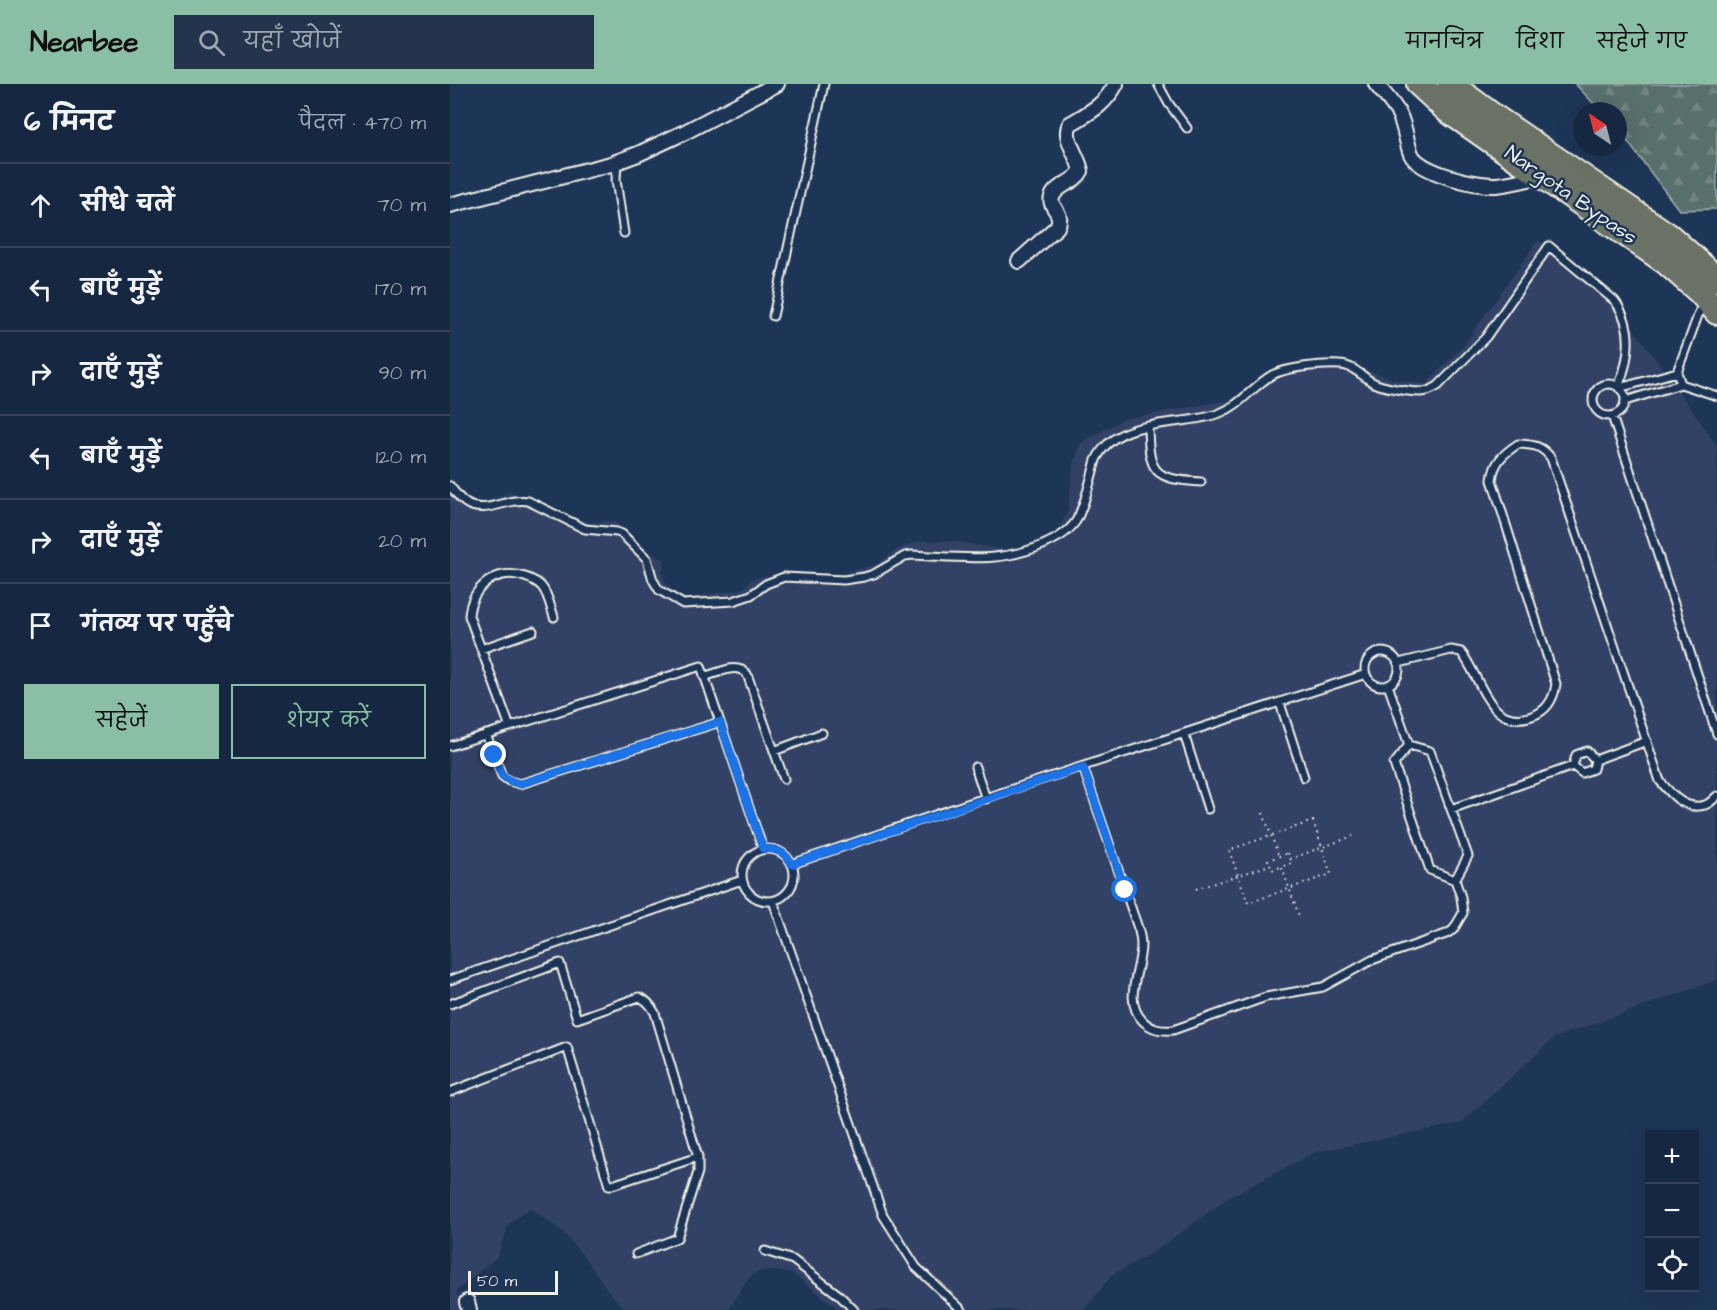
<!DOCTYPE html>
<html lang="hi">
<head>
<meta charset="utf-8">
<style>
	:root { --surface:#162841; --page:#23344c; --text:#f1f3f6; --muted:#9ea6b1; --line:#35445a; --accent:#8abfa5 }
	body { margin:0; font-family:"Architects Daughter","Playpen Sans Deva",sans-serif; background:var(--page); color:var(--text) }
	.controls { position:absolute; right:18px; bottom:18px; display:grid; overflow:hidden; border-radius:0px; box-shadow:0 6px 24px #0002 }
	.controls button { width:54px; height:54px; display:grid; place-items:center; padding:0; border:0; border-bottom:2px solid var(--line); background:var(--surface); color:var(--text); font:30px sans-serif }
	.compass { position:absolute; left:1123px; top:18px; width:54px; height:54px; border-radius:50%; background:var(--surface); box-shadow:0 6px 24px #0002; rotate:325deg }
	.scale { position:absolute; left:18px; bottom:15px; width:90px; box-sizing:border-box; padding-left:6px; border:3px solid #f4f1e8; border-top:0; font-size:16px; line-height:21px; white-space:nowrap; color:#f4f1e8; -webkit-text-stroke:4px #1d3557; paint-order:stroke }
	.stop { position:absolute; width:18px; height:18px; margin:-14px; border:4px solid #1a73e8; border-radius:50%; background:#fff }
	.stop.end { background:#1a73e8; border-color:#fff; box-shadow:0 2px 6px #0008 }
	.list { margin:0; padding:0; list-style:none }
	h2 { display:flex; justify-content:space-between; align-items:center; height:78px; margin:0; padding:0 24px; font-size:26px }
	h2 small { font-size:20px; font-weight:400; color:var(--muted) }
	.list li { display:grid; grid-template-columns:39px 1fr auto; gap:18px; align-items:center; box-sizing:border-box; height:84px; padding:0 24px; border-top:2px solid var(--line) }
	.list b { display:block; font-size:22px; white-space:nowrap }
	.list em { font-size:20px; font-style:normal; color:var(--muted) }
	.actions { display:flex; gap:12px; padding:18px 24px }
	.actions a { flex:1; padding:14px 0; border:2px solid var(--accent); border-radius:0px; text-align:center; font-size:21px; color:var(--accent) }
	.actions .main { background:var(--accent); color:#111 }
	.icon { flex:none; width:33px; height:33px; fill:none; stroke:currentColor; stroke-width:2; stroke-linecap:round; stroke-linejoin:round }
	.map { position:relative; flex:none; width:1267px; height:1226px; overflow:hidden }
	header { display:flex; align-items:center; gap:36px; box-sizing:border-box; height:84px; padding:0 30px; background:var(--accent); color:#111 }
	header strong { font-size:28px }
	nav { display:flex; gap:33px; margin-inline-start:auto; font-size:21px }
	.search { width:420px; height:54px; background:var(--page); display:flex; align-items:center; gap:15px; box-sizing:border-box; padding:0 21px; border-radius:0px; color:var(--muted); font-size:22px }
	main { display:flex }
	aside { flex:1; background:var(--surface) }
	.map>svg:first-child { display:block }
	.built { fill:#334366 }
	.forest { fill:url(#forest-firs); stroke:#a6b0aa; stroke-width:1.5 }
	.lines { fill:none; stroke-linecap:round; stroke-linejoin:round }
	.service-casing { stroke:#f4f1e8; stroke-width:11 }
	.minor-casing { stroke:#f4f1e8; stroke-width:18 }
	.trunk-casing { stroke:#f4f1e8; stroke-width:28 }
	.path { stroke:#f4f1e8; stroke-width:2; stroke-dasharray:1.5 4.5; stroke-linecap:butt }
	.service { stroke:#1d3557; stroke-width:7 }
	.minor { stroke:#1d3557; stroke-width:14 }
	.trunk { stroke:#6b7165; stroke-width:24 }
	.route { stroke:#1a73e8; stroke-width:8 }
	.labels { text-anchor:middle; dominant-baseline:central; stroke-width:5; stroke-linejoin:round; paint-order:stroke }
	.street-label { font-size:21px; fill:#f4f1e8; stroke:#1d3557 }
</style>
</head>
<body>
<header>
<strong>Nearbee</strong>
<div class="search"><svg class="icon" aria-label="search" viewBox="0 0 24 24"><circle cx="10" cy="10" r="6"/><path d="M15 15l6 6"/></svg>यहाँ खोजें</div>
<nav><a>मानचित्र</a><a>दिशा</a><a>सहेजे गए</a></nav>
</header>
<main>
<aside>
<h2>6 मिनट<small>पैदल · 470 m</small></h2>
<ul class="list">
<li><svg class="icon" aria-label="ahead" viewBox="0 0 24 24"><path d="M12 20V5M6 11l6-6 6 6"/></svg><div><b>सीधे चलें</b></div><em>70 m</em></li>
<li><svg class="icon" aria-label="left" viewBox="0 0 24 24"><path d="M17 20v-9H6M10 6l-5 5 5 5"/></svg><div><b>बाएँ मुड़ें</b></div><em>170 m</em></li>
<li><svg class="icon" aria-label="right" viewBox="0 0 24 24"><path d="M7 20v-9h11M14 6l5 5-5 5"/></svg><div><b>दाएँ मुड़ें</b></div><em>90 m</em></li>
<li><svg class="icon" aria-label="left" viewBox="0 0 24 24"><path d="M17 20v-9H6M10 6l-5 5 5 5"/></svg><div><b>बाएँ मुड़ें</b></div><em>120 m</em></li>
<li><svg class="icon" aria-label="right" viewBox="0 0 24 24"><path d="M7 20v-9h11M14 6l5 5-5 5"/></svg><div><b>दाएँ मुड़ें</b></div><em>20 m</em></li>
<li><svg class="icon" aria-label="arrive" viewBox="0 0 24 24"><path d="M6 21V4h12l-3 4 3 4H6"/></svg><div><b>गंतव्य पर पहुँचे</b></div></li>
</ul>
<div class="actions"><a class="main">सहेजें</a><a>शेयर करें</a></div>
</aside>
<div class="map">
<svg width="1267" height="1226" viewBox="0 0 1267 1226">
	<defs>
		<pattern id="forest-firs" width="22" height="20" patternUnits="userSpaceOnUse" patternTransform="scale(1.5)"><rect width="22" height="20" fill="#58706c"/><path d="M5 1l3.5 6h-7zM16 11l3.5 6h-7z" fill="#718581"/></pattern>
	</defs>
	<rect width="100%" height="100%" fill="#1d3557"/>
	<filter id="ink" filterUnits="userSpaceOnUse"><feTurbulence type="fractalNoise" baseFrequency=".0167" numOctaves="2"/><feDisplacementMap in="SourceGraphic" scale="12" xChannelSelector="R" yChannelSelector="G"/><feConvolveMatrix kernelMatrix="1 2 1 2 8 2 1 2 1" color-interpolation-filters="sRGB"/></filter>
	<g filter="url(#ink)">
		<path class="built" d="M 1088,156 L 1139,195 L 1165,219 L 1267,361 L 1267,896 L 1104,954 L 1011,1039 L 865,1068 L 778,1114 L 708,1165 L 662,1191 L 634,1226 L 390,1226 L 342,1189 L 314,1186 L 300,1192 L 278,1226 L 177,1226 L 160,1209 L 135,1174 L 111,1146 L 80,1124 L 59,1140 L 47,1173 L 6,1207 L 13,1226 L 0,1226 L 0,395 L 18,414 L 34,419 L 60,408 L 141,439 L 163,437 L 194,466 L 215,476 L 212,489 L 217,502 L 235,514 L 293,505 L 302,495 L 338,488 L 390,490 L 426,481 L 448,465 L 470,457 L 503,457 L 561,467 L 608,448 L 618,426 L 623,384 L 631,359 L 673,335 L 780,316 L 822,286 L 884,274 L 942,295 L 976,300 L 1014,261 Z"/>
		<path class="forest" d="M 1125,0 L 1267,0 L 1267,125 L 1229,126 L 1168,45 L 1168,27 L 1151,27 Z"/>
		<g class="lines">
			<defs>
				<path id="service" d="M 708,0 L 719,20 L 737,44
					M 167,77 L 166,96 L 174,149
					M 1253,218 L 1227,288 L 1231,300 L 1267,312
					M 323,232 L 374,0
					M1143 316a16 16 0 1 1 32 0a16 16 0 1 1-32 0Z
					M 1169,304 L 1227,288
					M 1175,317 L 1231,300
					M 1162,332 L 1267,650
					M 698,342 C 699,389 703,395 751,398
					M 0,402 C 5,408 10,416 17,420 C 36,431 58,413 78,417 L 135,445 L 167,448 L 172,450 L 197,475 L 203,496 L 209,506 L 233,520 L 283,517 L 301,511 L 316,500 L 334,493 L 394,496 L 414,493 L 424,490 L 455,472 L 462,471 C 510,473 547,480 593,461 C 606,455 618,449 626,437 C 635,421 641,394 646,376 C 667,331 732,344 770,329 C 791,321 803,302 822,291 C 838,283 872,280 890,281 C 902,281 911,291 922,298 C 930,303 960,308 971,308 C 977,308 983,305 988,302 L 1036,253 L 1099,162 L 1165,217 C 1184,243 1180,275 1168,303
					M 31,565 L 83,547
					M915 585a17 17 0 1 1 34 0a17 17 0 1 1-34 0Z
					M 949,579 L 1001,566 L 1011,568 C 1032,594 1038,647 1082,632 C 1097,627 1104,614 1106,600 L 1042,396 C 1044,378 1053,370 1068,360 C 1084,361 1091,361 1101,374 L 1210,697 C 1221,710 1235,727 1255,721 C 1259,720 1264,715 1267,712
					M 254,593 C 268,589 286,578 297,590 L 334,695
					M 938,601 L 959,661
					M 830,619 L 854,693
					M 60,643 L 19,532 C 21,503 47,483 75,493 C 81,495 88,498 92,503 C 98,510 101,524 104,533
					M 36,650 L 52,692 L 59,697 L 70,700 L 270,638
					M 734,650 L 758,725
					M 959,661 L 980,667 L 1018,772 L 1005,796
					M 0,662 L 251,582 L 313,765
					M 324,667 L 372,649
					M 1145,676 L 1197,657
					M 1123,682 L 1126,671 L 1137,667 L 1145,676
					M 1123,682 L 1132,689 L 1143,685 L 1145,676
					M 525,683 L 536,715
					M 633,683 L 689,847 C 690,851 691,856 691,861 C 691,887 672,916 693,937 C 702,946 712,947 723,946 L 816,913 L 873,903 L 922,876 L 996,850 L 1003,846 L 1013,829 L 1011,813 L 1005,796 L 980,786 L 944,680 L 959,661
					M 1001,725 L 1123,682
					M292 791a26 26 0 1 1 52 0a26 26 0 1 1-52 0Z
					M 342,780 L 520,719 L 916,590
					M 323,817 L 433,1131 L 466,1183 L 512,1226
					M 0,896 L 292,796
					M 0,920 L 110,879 L 127,935 L 189,913 C 197,916 201,921 205,929 L 248,1073 L 159,1102 L 117,963 L 0,1008
					M 315,1167 L 343,1176 L 389,1211 L 404,1226
					M 186,1170 L 227,1154 L 248,1088 L 248,1073"/>
				<path id="minor" d="M 926,0 C 933,9 943,19 949,30 C 955,42 956,57 961,70 C 970,89 1026,102 1046,101 C 1061,100 1077,95 1092,92
					M 0,121 L 161,80 L 188,70 L 235,48 L 327,0
					M 569,177 L 607,143 C 615,128 598,124 602,113 C 607,100 625,99 631,87 C 629,73 612,54 620,40 C 640,28 654,22 666,0
					M 17,1218 L 19,1226"/>
				<path id="trunk" d="M 969,0 L 997,26 L 1023,44 L 1216,178 L 1250,208 L 1267,228
					M 1000,0 L 1043,32 L 1219,152 L 1267,195"/>
			</defs>
			<use href="#service" class="service-casing"/>
			<use href="#minor" class="minor-casing"/>
			<use href="#trunk" class="trunk-casing"/>
			<path class="path" d="M 813,729 L 829,773
				M 863,737 L 881,790 L 798,819 L 779,766 Z
				M 838,769 L 842,779 L 822,786 L 818,776 Z
				M 840,775 L 903,752
				M 832,784 L 849,832
				M 746,805 L 820,781"/>
			<use href="#service" class="service"/>
			<use href="#minor" class="minor"/>
			<use href="#trunk" class="trunk"/>
		</g>
	</g>
	<g class="lines" filter="url(#ink)">
		<path class="route" d="M 44,671 C 50,688 50,695 70,700 L 270,638 L 313,765 C 326,764 336,769 342,780 L 633,683 L 675,806"/>
	</g>
	<g class="labels">
		<g class="street-label">
			<text transform="translate(1121 111) rotate(35)">Nargota Bypass</text>
		</g>
	</g>
</svg>
<div class="controls">
<button>+</button>
<button>−</button>
<button><svg class="icon" aria-label="locate" viewBox="0 0 24 24"><circle cx="12" cy="12" r="6"/><path d="M12 2v4M12 18v4M2 12h4M18 12h4"/></svg></button>
</div>
<svg class="compass" viewBox="-18 -18 36 36"><path d="M0-13l5 13h-10z" fill="#e53935"/><path d="M0 13l5-13h-10z" fill="#9ea6b1"/></svg>
<div class="scale">50 m</div>
<div class="stop" style="left:675px;top:806px"></div>
<div class="stop end" style="left:44px;top:671px"></div>
</div>
</main>
</body>
</html>
